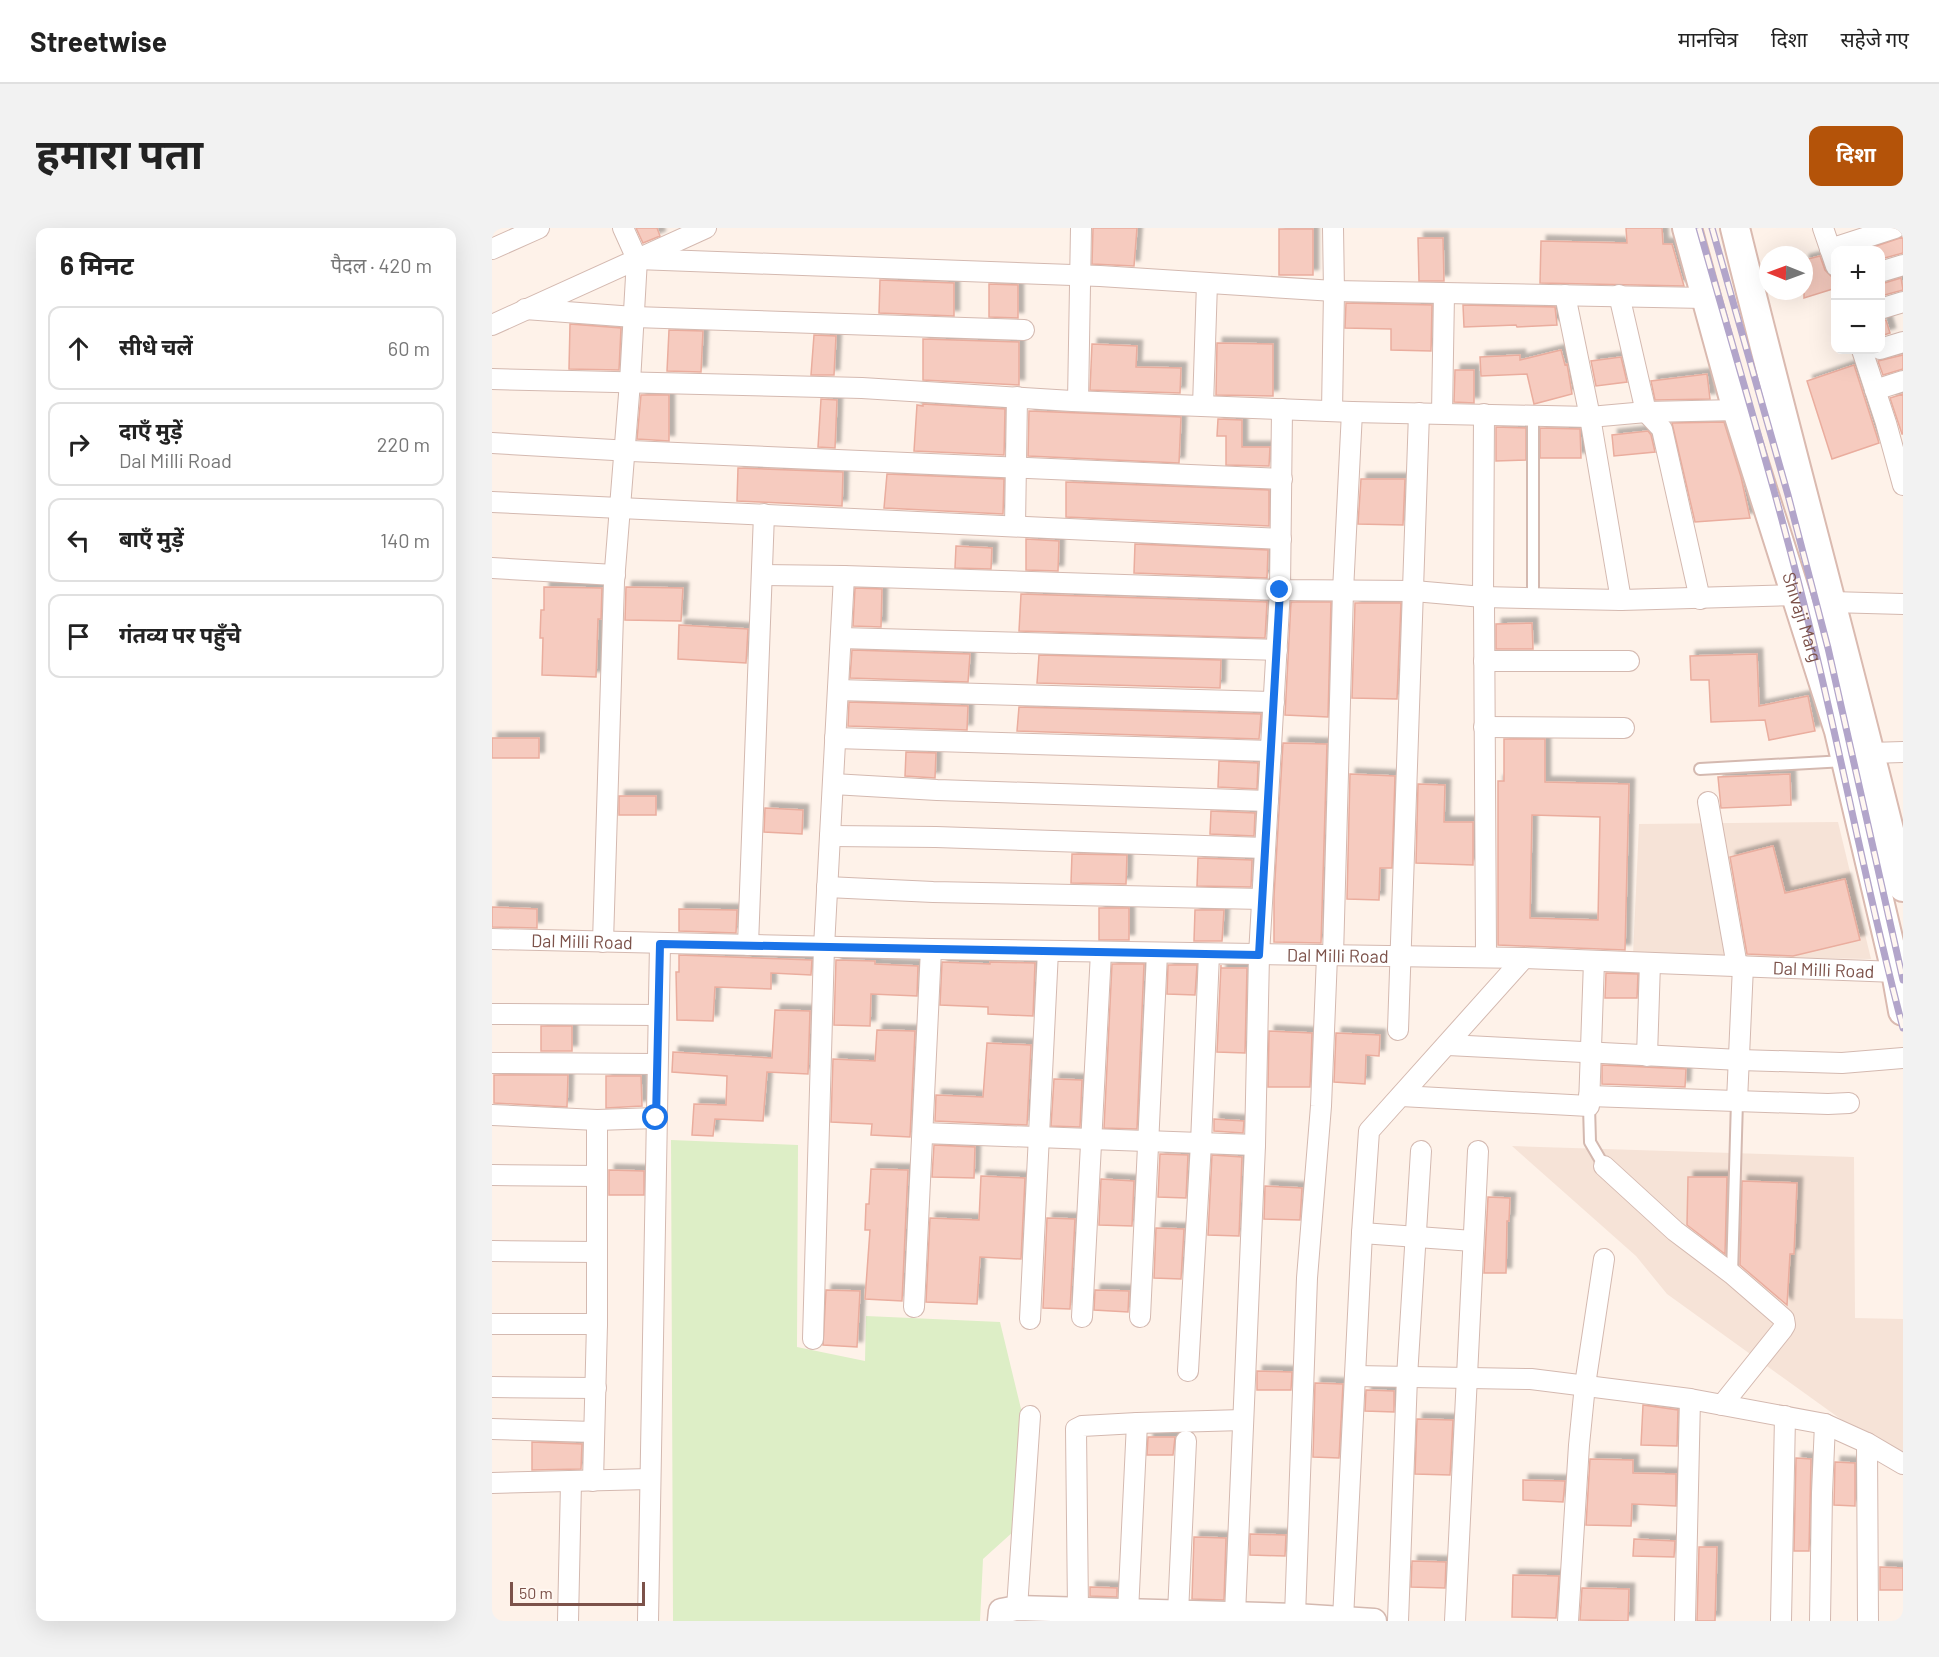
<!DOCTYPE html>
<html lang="hi">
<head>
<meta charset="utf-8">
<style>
	:root { --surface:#fff; --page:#f2f2f2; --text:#222; --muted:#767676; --line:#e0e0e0; --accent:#b45309 }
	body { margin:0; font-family:Barlow,"Noto Sans Devanagari",sans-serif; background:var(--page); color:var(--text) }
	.controls { position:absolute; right:18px; top:18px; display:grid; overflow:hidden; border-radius:12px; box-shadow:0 6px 24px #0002 }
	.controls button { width:54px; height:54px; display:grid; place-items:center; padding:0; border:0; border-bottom:2px solid var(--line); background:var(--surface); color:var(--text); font:30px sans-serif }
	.compass { position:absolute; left:1267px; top:18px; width:54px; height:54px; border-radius:50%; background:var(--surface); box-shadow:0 6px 24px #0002; rotate:271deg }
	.scale { position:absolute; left:18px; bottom:15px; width:135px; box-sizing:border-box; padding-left:6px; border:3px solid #7c524a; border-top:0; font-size:16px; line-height:21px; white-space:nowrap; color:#7c524a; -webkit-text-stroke:4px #fff7f1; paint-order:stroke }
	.stop { position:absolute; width:18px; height:18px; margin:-14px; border:4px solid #1a73e8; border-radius:50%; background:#fff }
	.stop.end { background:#1a73e8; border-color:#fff; box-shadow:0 2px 6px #0008 }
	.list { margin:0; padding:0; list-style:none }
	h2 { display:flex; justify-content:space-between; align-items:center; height:78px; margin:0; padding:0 24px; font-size:26px }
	h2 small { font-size:20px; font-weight:400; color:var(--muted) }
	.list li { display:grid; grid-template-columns:39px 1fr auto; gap:18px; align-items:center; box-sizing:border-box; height:84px; margin:0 12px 12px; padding:0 12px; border:2px solid var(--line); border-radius:12px }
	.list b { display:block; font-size:22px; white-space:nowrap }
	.list p { margin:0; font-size:20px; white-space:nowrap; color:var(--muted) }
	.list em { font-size:20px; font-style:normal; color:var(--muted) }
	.icon { flex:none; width:33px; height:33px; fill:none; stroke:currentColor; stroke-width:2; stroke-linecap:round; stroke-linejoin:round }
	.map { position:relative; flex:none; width:1411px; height:1393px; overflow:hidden; border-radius:12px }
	header { display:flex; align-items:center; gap:36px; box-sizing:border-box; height:84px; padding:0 30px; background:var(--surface); border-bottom:2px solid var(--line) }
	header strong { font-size:28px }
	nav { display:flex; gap:33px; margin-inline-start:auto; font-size:21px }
	.intro { display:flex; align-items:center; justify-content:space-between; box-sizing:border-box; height:144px; padding:0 36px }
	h1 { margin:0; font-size:42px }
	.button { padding:15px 27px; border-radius:12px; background:var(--accent); color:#fff; font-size:21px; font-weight:700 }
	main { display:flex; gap:36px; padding:0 36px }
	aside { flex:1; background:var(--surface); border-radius:12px; box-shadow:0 6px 24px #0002 }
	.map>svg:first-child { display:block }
	.residential { fill:#f6e3d7 }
	.green { fill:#ddeec6 }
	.building { fill:#f6cbbf; stroke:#eaad9e; stroke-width:1.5; fill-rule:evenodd; filter:url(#shadow) }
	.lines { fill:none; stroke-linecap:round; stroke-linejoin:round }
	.service-casing { stroke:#d4b9b0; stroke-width:14 }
	.minor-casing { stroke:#d4b9b0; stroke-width:22 }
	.tertiary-casing { stroke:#d4b9b0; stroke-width:27 }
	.secondary-casing { stroke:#dabab0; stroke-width:32 }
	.service { stroke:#fff; stroke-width:10 }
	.minor { stroke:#fff; stroke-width:20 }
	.tertiary { stroke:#fff; stroke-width:24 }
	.secondary { stroke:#fff; stroke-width:28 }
	.rail-casing { stroke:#b2a5ca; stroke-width:7 }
	.rail { stroke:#fff7f1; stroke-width:4.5; stroke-dasharray:14; stroke-linecap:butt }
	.route { stroke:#1a73e8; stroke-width:8 }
	.labels { text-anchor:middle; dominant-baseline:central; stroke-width:4.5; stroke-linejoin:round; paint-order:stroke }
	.street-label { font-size:18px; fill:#7c524a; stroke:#fff7f1 }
</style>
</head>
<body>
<header>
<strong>Streetwise</strong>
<nav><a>मानचित्र</a><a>दिशा</a><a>सहेजे गए</a></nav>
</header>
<div class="intro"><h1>हमारा पता</h1><a class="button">दिशा</a></div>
<main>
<aside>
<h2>6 मिनट<small>पैदल · 420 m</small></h2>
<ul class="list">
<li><svg class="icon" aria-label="ahead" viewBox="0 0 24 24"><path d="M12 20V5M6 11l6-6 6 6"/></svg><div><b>सीधे चलें</b></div><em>60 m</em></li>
<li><svg class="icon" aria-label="right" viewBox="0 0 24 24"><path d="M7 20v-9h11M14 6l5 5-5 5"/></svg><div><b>दाएँ मुड़ें</b><p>Dal Milli Road</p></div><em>220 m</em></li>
<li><svg class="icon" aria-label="left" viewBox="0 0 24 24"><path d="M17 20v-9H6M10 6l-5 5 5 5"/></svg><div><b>बाएँ मुड़ें</b></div><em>140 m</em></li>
<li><svg class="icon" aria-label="arrive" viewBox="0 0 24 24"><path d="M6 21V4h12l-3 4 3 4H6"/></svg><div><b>गंतव्य पर पहुँचे</b></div></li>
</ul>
</aside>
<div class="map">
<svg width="1411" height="1393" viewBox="0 0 1411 1393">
	<defs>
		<filter id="shadow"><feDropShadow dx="5.5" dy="-5.5" stdDeviation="1.5" flood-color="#0004"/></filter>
	</defs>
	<rect width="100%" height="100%" fill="#fef2e9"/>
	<path class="residential" d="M 1346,594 L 1379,731 L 1141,727 L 1147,596 Z
		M 1020,918 L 1362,929 L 1363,1090 L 1411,1091 L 1411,1232 L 1393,1223 L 1175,1066 L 1144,1028 Z"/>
	<path class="green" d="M 179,912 L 306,917 L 305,1119 L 373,1133 L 374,1088 L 508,1094 L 530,1185 L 522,1303 L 491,1331 L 488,1393 L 181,1393 Z"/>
	<path class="building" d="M 144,0 L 165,0 L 168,8 L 151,15 Z
		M 601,0 L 645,0 L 642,38 L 600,36 Z
		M 1134,0 L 1170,0 L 1171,16 L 1180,16 L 1192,58 L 1048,55 L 1049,13 L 1135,15 Z
		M 787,1 L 821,1 L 821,47 L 787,47 Z
		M 1411,9 L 1411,25 L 1389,31 L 1389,22 L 1372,22 Z
		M 926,10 L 951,10 L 952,53 L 927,53 Z
		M 1328,28 L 1333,42 L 1340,49 L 1344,60 L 1312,70 L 1312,32 Z
		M 1409,50 L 1411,62 L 1389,68 L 1389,56 Z
		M 388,52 L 462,55 L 462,88 L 387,85 Z
		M 497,56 L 526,57 L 526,90 L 497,89 Z
		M 854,75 L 940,77 L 939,123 L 899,122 L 899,101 L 853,100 Z
		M 971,77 L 1063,79 L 1065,97 L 1025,99 L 1024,97 L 972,99 Z
		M 1394,92 L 1398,105 L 1389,108 L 1389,93 Z
		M 78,96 L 129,100 L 127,142 L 77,141 Z
		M 177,102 L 211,103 L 209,144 L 175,143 Z
		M 322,107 L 344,108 L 342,147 L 319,147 Z
		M 431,111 L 527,114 L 527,157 L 431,152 Z
		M 725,115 L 781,116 L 781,168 L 724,167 Z
		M 600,116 L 645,118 L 644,139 L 689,140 L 688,165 L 598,162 Z
		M 1069,122 L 1073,137 L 1075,136 L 1080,166 L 1042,176 L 1035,146 L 989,148 L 988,129 L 1028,127 L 1028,132 Z
		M 1411,127 L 1411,141 L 1391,147 L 1386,133 Z
		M 1129,129 L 1135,154 L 1104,158 L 1099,133 Z
		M 1362,137 L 1387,215 L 1340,231 L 1315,153 Z
		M 963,142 L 982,142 L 982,175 L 962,174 Z
		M 1215,146 L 1218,171 L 1163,172 L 1159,153 Z
		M 1411,166 L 1411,206 L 1410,206 L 1398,170 Z
		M 149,167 L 177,167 L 177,213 L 145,211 Z
		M 329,171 L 345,172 L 343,220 L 326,219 Z
		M 431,176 L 513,181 L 512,227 L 422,223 L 425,177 L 431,178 Z
		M 537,183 L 689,189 L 687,235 L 536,228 Z
		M 726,191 L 750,192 L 750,219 L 778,219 L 777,238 L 734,237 L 734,208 L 725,208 Z
		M 1232,194 L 1249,249 L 1258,290 L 1203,294 L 1180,195 Z
		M 1004,199 L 1034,200 L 1034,232 L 1004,233 Z
		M 1048,200 L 1088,201 L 1089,230 L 1048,230 Z
		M 1156,203 L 1159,207 L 1163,224 L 1122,228 L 1120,207 Z
		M 246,240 L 351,244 L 350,278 L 245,273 Z
		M 395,246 L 512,251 L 511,286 L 392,280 Z
		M 869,251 L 913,251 L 911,297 L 866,296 Z
		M 574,254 L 777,262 L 777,298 L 574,289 Z
		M 534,311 L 567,313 L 566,343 L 534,342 Z
		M 643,316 L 776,322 L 775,350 L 642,345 Z
		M 464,318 L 500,320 L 499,341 L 463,340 Z
		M 52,359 L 110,360 L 109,391 L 106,391 L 104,449 L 50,447 L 51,410 L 48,410 L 49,382 L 52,382 Z
		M 134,359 L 191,360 L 189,393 L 133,392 Z
		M 363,360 L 390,361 L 389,399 L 361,398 Z
		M 529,366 L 775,374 L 773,410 L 527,403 Z
		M 799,374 L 839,374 L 836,489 L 793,487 Z
		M 863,375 L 909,375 L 905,471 L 860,470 Z
		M 1040,395 L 1041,421 L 1004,421 L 1004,396 Z
		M 187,397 L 256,401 L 254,435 L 186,431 Z
		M 360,422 L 478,426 L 476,454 L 358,450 Z
		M 1265,426 L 1267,478 L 1316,468 L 1323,503 L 1277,512 L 1273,492 L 1219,494 L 1217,452 L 1199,452 L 1198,428 Z
		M 547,427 L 729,432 L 728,460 L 545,455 Z
		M 357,474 L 476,478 L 475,502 L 356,498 Z
		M 527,479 L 769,486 L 767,511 L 525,503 Z
		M 0,510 L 47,510 L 47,530 L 0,530 Z
		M 1012,511 L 1053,511 L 1053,554 L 1137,556 L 1133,722 L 1006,717 L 1006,553 L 1012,553 ZM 1040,587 L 1108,589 L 1106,692 L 1038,690 Z
		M 791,515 L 835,516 L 829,715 L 782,714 L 782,668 Z
		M 414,524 L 444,525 L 443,550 L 413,548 Z
		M 727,533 L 766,535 L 765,561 L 726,559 Z
		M 858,546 L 903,548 L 900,640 L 888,640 L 887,672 L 855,671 Z
		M 1298,546 L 1299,577 L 1229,580 L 1226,549 Z
		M 926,556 L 953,557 L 952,594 L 981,594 L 981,637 L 924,635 Z
		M 127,568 L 164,568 L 164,587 L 127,587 Z
		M 273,580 L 311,582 L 310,606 L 272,604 Z
		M 719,583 L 763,585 L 762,608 L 718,606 Z
		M 1281,618 L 1293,665 L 1353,651 L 1368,712 L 1301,728 L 1255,726 L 1238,629 Z
		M 580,626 L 635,627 L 634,656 L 579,655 Z
		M 706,630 L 760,632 L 759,659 L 705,658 Z
		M 0,679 L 45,681 L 45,700 L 0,699 Z
		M 607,680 L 637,680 L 637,712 L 607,712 Z
		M 187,681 L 245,682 L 244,705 L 187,703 Z
		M 703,682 L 732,682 L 730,713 L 702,713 Z
		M 187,727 L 320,732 L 319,747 L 279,745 L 279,761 L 223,759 L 221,793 L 185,792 L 184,744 L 187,744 Z
		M 344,732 L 383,733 L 383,736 L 426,738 L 425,768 L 379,766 L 378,798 L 342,797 Z
		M 450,734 L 498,736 L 498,734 L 543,735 L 541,788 L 496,786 L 496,779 L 448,777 Z
		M 620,736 L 652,736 L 645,901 L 612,900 Z
		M 676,737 L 705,737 L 703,767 L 675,766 Z
		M 729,737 L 729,740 L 755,740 L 753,825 L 725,824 Z
		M 1114,745 L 1146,746 L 1145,770 L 1113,770 Z
		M 283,782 L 318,783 L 316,846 L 275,844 L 271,893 L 223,891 L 221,908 L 200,907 L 202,876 L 234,877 L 235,848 L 180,844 L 181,824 L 280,830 Z
		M 49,798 L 80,798 L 80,823 L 49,823 Z
		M 385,802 L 423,803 L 418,909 L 379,907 L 380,896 L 339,894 L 341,831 L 383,833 Z
		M 777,803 L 820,805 L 818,859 L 776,859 Z
		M 844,805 L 888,807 L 887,828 L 874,827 L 873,856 L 842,854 Z
		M 495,815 L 539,817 L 535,897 L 443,893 L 444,867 L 491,869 Z
		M 1110,837 L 1194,841 L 1193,859 L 1110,856 Z
		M 2,847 L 76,847 L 75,879 L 2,875 Z
		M 114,848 L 149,848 L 150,878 L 114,880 Z
		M 562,851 L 590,852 L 588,899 L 559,898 Z
		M 722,891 L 752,893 L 751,905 L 722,903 Z
		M 442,917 L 483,919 L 482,950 L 440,949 Z
		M 668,926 L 696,927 L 694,970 L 666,969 Z
		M 720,927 L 750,929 L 747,1008 L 716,1007 Z
		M 379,941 L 416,942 L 410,1073 L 373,1071 L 378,1002 L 373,1002 L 374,976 L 377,976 Z
		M 117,942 L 152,943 L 152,967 L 117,967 Z
		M 489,948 L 533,950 L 529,1031 L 488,1029 L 485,1076 L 434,1074 L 438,990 L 487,992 Z
		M 1196,949 L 1235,949 L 1233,1026 L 1195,997 Z
		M 609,951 L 642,953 L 640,998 L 607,997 Z
		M 1250,953 L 1305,955 L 1302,1026 L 1298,1026 L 1295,1077 L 1248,1037 Z
		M 773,958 L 810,960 L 808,992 L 772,991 Z
		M 996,969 L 1018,970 L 1017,993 L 1015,993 L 1014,1045 L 992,1045 Z
		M 555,990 L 583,991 L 578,1081 L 551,1080 Z
		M 664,1000 L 692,1001 L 689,1051 L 662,1050 Z
		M 334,1062 L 368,1063 L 365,1119 L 331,1117 Z
		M 603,1062 L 637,1063 L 636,1084 L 602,1082 Z
		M 765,1143 L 800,1144 L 799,1162 L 765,1162 Z
		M 823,1155 L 851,1156 L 847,1230 L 821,1229 Z
		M 874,1162 L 902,1163 L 902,1184 L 873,1183 Z
		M 1151,1177 L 1186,1182 L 1185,1218 L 1149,1217 Z
		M 925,1191 L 961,1192 L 958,1247 L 923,1246 Z
		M 656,1209 L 683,1209 L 681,1227 L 655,1227 Z
		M 40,1214 L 90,1216 L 89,1241 L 40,1242 Z
		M 1304,1230 L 1319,1231 L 1317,1323 L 1302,1323 Z
		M 1098,1231 L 1141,1232 L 1141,1245 L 1184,1246 L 1184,1278 L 1140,1276 L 1139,1298 L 1094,1297 Z
		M 1343,1234 L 1363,1235 L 1363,1278 L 1342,1277 Z
		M 1031,1252 L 1073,1253 L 1071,1274 L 1031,1272 Z
		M 758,1306 L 794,1307 L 793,1328 L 758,1327 Z
		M 702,1309 L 734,1310 L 732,1372 L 700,1371 Z
		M 1142,1311 L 1183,1313 L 1182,1329 L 1141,1328 Z
		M 1207,1319 L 1225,1319 L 1223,1393 L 1205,1393 Z
		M 920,1333 L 954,1334 L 953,1360 L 919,1359 Z
		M 1388,1339 L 1411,1340 L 1411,1362 L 1388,1362 Z
		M 1021,1347 L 1067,1348 L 1064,1390 L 1020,1389 Z
		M 598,1359 L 625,1360 L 625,1369 L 598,1368 Z
		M 1090,1360 L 1137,1361 L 1136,1393 L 1088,1392 Z"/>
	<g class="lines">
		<defs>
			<path id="service" d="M 1041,370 L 1041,188
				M 1208,541 L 1353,533
				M 1097,878 L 1098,914 L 1112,938
				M 1240,1046 L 1245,873"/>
			<g id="minor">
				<path d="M 1331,0 L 1344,38"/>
				<path d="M 0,21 L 47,0"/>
				<path d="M 1338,21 L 1403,0"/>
				<path d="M 145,31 L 608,48 L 842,63 L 1213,70"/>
				<path d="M 1388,44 L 1411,37"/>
				<path d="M 1073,67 L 1098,189 L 1129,372"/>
				<path d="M 1127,67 L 1154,184 L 1170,201 L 1208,371"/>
				<path d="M 33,81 L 142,89 L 532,102"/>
				<path d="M 1388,81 L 1411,74"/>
				<path d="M 0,97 L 214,0"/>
				<path d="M 1388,121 L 1411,114"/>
				<path d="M 1370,122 L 1394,195 L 1411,257"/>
				<path d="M 0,151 L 370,160 L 580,173 L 860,184 L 1098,189 L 1154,184 L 1245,182"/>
				<path d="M 1383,162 L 1411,153"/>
				<path d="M 586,173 L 589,0"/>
				<path d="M 711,178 L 715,55"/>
				<path d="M 840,183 L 842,63 L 841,0"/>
				<path d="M 950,185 L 952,66"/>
				<path d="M 0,215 L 139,223 L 790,251"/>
				<path d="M 0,274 L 789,311"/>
				<path d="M 523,298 L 525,169"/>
				<path d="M 0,340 L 123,347"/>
				<path d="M 270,347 L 352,348 L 788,362 L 922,363 L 991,369 L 1129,372 L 1304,367"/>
				<path d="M 991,369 L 992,186"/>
				<path d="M 1339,374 L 1411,376"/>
				<path d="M 992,376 L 994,724"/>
				<path d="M 349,410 L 785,422"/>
				<path d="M 992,433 L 1137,433"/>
				<path d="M 346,462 L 782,474"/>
				<path d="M 992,499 L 1132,500"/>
				<path d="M 343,510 L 779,523"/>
				<path d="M 1366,529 L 1378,525 L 1411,524"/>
				<path d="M 341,556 L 445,562 L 776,573"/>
				<path d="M 1216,574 L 1245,738"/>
				<path d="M 338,608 L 444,609 L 773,620"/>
				<path d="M 335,659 L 441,664 L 770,671"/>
				<path id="s1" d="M 0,711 L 439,721 L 1032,730 L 1404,744"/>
				<path d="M 111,714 L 122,354 L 138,154 L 145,31 L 131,0"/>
				<path d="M 256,717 L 272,286"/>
				<path d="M 841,728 L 851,363 L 860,184"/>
				<path d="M 0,786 L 165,787"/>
				<path d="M 906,802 L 927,185"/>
				<path d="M 956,817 L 1248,832 L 1350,835 L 1411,830"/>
				<path d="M 1155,828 L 1158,735"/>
				<path d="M 0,835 L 164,836"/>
				<path d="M 909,868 L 1097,878 L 1102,733"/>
				<path d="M 1097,868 L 1336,876 L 1357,875"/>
				<path d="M 1245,873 L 1251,738"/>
				<path d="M 0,887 L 105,892 L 164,890"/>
				<path d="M 431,905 L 763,917"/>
				<path d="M 1112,938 L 1183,1003 L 1240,1046 L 1292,1091 L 1293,1097 L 1290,1102 L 1230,1177"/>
				<path d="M 0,947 L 105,948"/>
				<path d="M 870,1005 L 981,1013"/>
				<path d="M 0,1023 L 104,1024"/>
				<path d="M 422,1079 L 439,721"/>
				<path d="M 590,1089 L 609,724"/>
				<path d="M 648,1089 L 665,725"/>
				<path d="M 538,1091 L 556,723"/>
				<path d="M 0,1096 L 105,1096"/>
				<path d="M 321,1111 L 332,719 L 352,348"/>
				<path d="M 696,1143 L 709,915 L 717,726"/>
				<path d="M 863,1148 L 1039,1151 L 1198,1171 L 1333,1196 L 1375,1215 L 1411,1236"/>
				<path d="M 0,1159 L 104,1160"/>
				<path d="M 0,1201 L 102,1204"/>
				<path d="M 1375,1215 L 1376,1393"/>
				<path d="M 101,1253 L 105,1096 L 105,892"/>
				<path d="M 0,1255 L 158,1251"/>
				<path d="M 525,1380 L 538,1188"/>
				<path d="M 586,1382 L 584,1201 L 590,1198 L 645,1195 L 751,1192"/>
				<path d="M 636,1384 L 645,1195"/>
				<path d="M 686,1385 L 694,1213"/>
				<path d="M 743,1386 L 763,917 L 767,727 L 788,362 L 790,181"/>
				<path d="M 803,1388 L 815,1050 L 829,878 L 835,728"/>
				<path d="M 851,1391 L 870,1005 L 877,903 L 1032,730"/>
				<path d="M 76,1393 L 79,1254"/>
				<path d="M 156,1393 L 168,716"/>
				<path d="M 906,1393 L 915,1149 L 929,923"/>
				<path d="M 963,1393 L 986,923"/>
				<path d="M 1076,1393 L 1087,1217 L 1093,1157 L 1112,1031"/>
				<path d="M 1193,1393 L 1198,1171"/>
				<path d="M 1289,1393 L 1293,1188"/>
				<path d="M 1328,1393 L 1330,1265 L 1333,1196"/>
			</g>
			<path id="tertiary" d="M 508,1393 L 509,1383 L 525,1380 L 803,1388 L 882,1393"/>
			<g id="secondary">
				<path id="s2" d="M 1195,0 L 1245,182 L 1347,503 L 1404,744 L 1411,783"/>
				<path d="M 1243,0 C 1297,220 1358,439 1411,659"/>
			</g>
		</defs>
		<use href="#service" class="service-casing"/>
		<use href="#minor" class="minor-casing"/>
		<use href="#tertiary" class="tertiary-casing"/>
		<use href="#secondary" class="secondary-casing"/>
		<use href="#service" class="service"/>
		<use href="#minor" class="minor"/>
		<use href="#tertiary" class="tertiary"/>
		<use href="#secondary" class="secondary"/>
		<defs>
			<path id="rail" d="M 1207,0 C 1247,141 1290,282 1324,425 C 1354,550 1378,676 1411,800
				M 1220,0 L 1296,267 L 1336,420 L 1411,752"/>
		</defs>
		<use href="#rail" class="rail-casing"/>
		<use href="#rail" class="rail"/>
	</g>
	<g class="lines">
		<path class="route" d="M 164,890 L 168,716 L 767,727 L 788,362"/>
	</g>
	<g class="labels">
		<g class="street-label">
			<text stroke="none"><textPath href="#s2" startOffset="406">Shivaji Marg</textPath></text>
			<text stroke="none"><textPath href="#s1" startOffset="90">Dal Milli Road</textPath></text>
			<text stroke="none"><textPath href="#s1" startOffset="846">Dal Milli Road</textPath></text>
			<text stroke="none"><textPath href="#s1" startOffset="1332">Dal Milli Road</textPath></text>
		</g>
	</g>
</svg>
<div class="controls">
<button>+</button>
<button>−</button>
</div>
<svg class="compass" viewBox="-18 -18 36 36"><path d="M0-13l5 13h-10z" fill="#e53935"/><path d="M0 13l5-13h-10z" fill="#767676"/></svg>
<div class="scale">50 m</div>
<div class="stop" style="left:164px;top:890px"></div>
<div class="stop end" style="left:788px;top:362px"></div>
</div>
</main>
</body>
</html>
